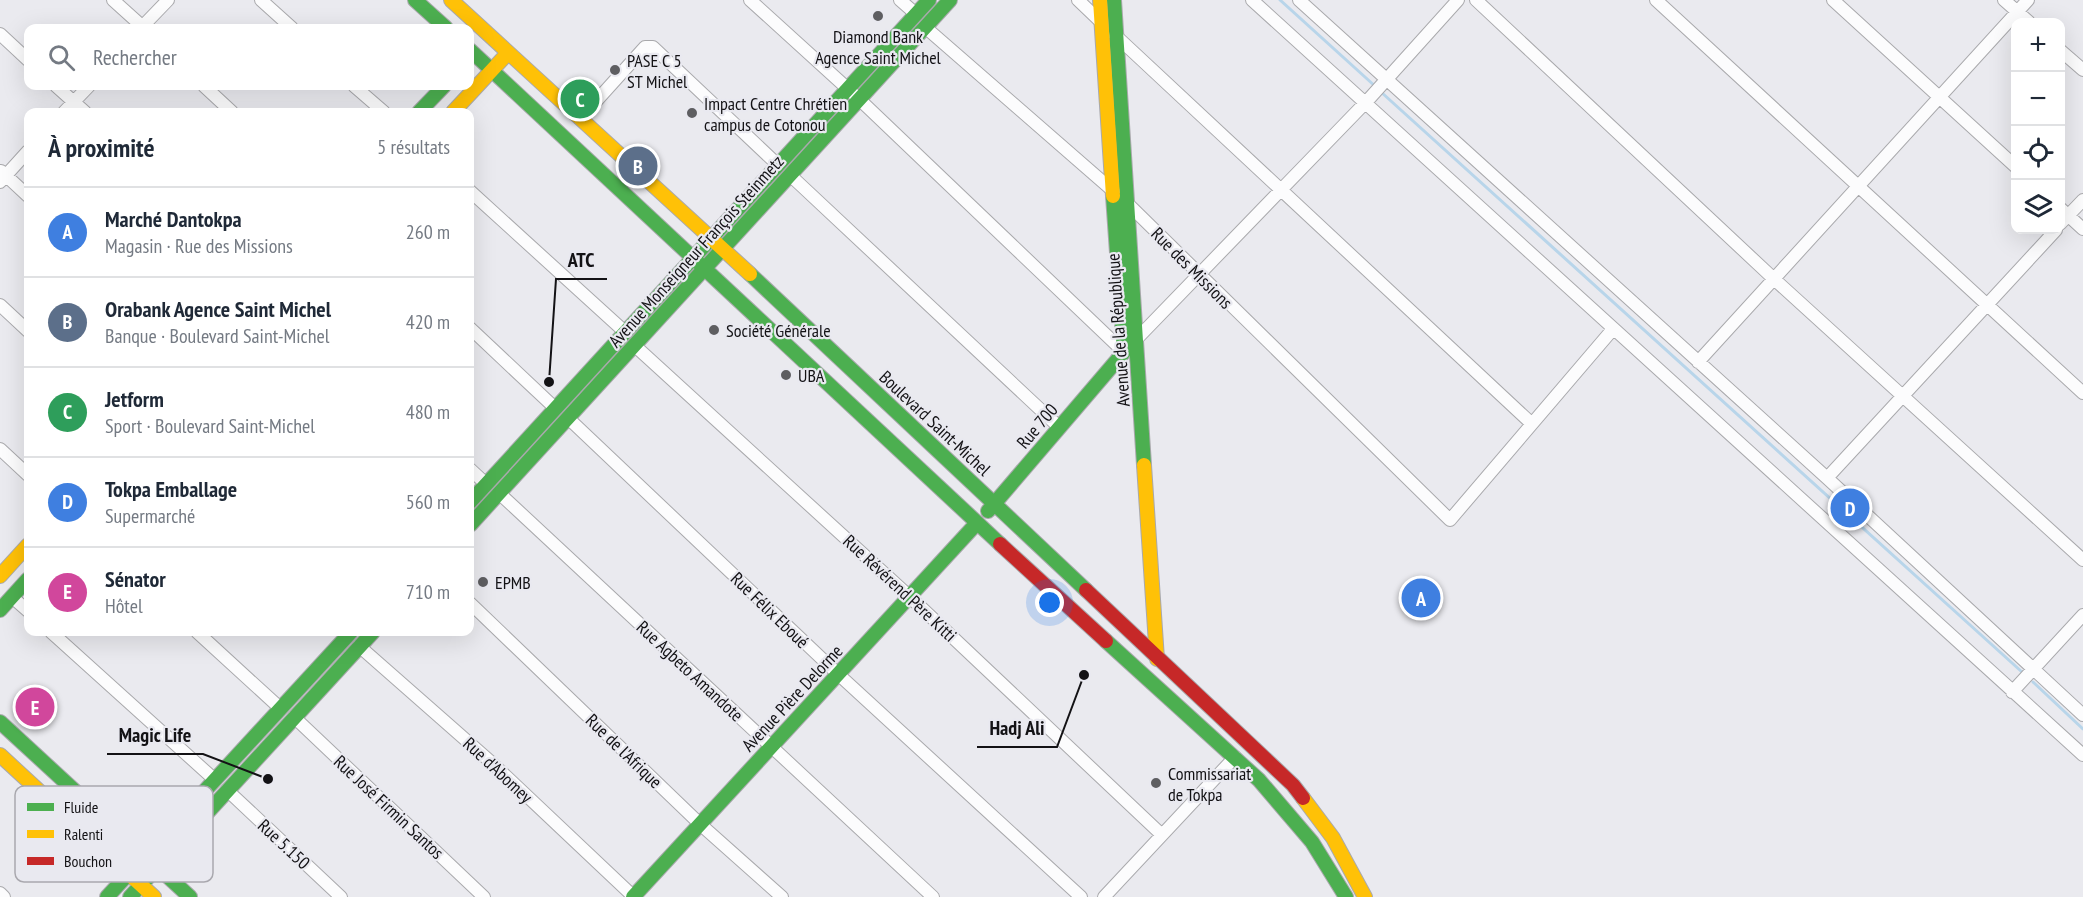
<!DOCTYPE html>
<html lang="fr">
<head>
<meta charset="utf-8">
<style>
	:root { --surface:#fff; --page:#f2f2f3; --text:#1f2937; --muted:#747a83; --line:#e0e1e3; --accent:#b45309 }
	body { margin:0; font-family:"PT Sans Narrow",sans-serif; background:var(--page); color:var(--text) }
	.controls { position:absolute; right:18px; top:18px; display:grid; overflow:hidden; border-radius:12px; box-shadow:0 6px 24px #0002 }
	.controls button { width:54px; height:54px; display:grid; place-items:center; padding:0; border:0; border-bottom:2px solid var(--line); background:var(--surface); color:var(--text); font:30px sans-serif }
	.you { position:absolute; left:1050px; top:603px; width:21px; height:21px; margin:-15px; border:4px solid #fff; border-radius:50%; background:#1a73e8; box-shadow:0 0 0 9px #1a73e833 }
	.badge { display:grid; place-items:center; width:39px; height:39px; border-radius:50%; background:var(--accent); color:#fff; font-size:20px; font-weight:700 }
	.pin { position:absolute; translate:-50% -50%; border:3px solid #fff; box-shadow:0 2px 6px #0006 }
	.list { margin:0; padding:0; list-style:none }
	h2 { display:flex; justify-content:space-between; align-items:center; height:78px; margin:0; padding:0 24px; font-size:26px }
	h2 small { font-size:20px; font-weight:400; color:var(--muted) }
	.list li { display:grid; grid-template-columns:39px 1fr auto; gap:18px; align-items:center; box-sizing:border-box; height:90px; padding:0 24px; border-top:2px solid var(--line) }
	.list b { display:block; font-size:22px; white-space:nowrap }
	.list p { margin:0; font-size:20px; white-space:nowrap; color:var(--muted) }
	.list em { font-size:20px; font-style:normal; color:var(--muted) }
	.icon { flex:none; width:33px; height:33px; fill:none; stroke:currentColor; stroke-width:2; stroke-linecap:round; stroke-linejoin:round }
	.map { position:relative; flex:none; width:2083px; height:897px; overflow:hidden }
	.search { position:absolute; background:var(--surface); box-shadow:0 6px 24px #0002; left:24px; top:24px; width:450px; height:66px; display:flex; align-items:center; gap:15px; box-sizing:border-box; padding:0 21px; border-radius:12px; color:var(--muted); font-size:22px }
	.panel { position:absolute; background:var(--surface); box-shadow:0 6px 24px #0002; left:24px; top:108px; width:450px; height:528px; border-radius:12px }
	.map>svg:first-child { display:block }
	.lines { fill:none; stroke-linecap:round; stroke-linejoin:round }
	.stream { stroke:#b8d5ea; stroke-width:3 }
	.street-casing { stroke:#a9a9ac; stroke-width:14 }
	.fast-casing { stroke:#a9a9ac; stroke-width:16 }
	.slow-casing { stroke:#a9a9ac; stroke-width:16 }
	.jam-casing { stroke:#a9a9ac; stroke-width:16 }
	.street { stroke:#fcfcfd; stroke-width:12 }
	.fast { stroke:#4caf50; stroke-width:14 }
	.slow { stroke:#ffc107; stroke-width:14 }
	.jam { stroke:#c62828; stroke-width:14 }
	.poi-dot { fill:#5e5e61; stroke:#e9e9f0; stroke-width:2 }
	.labels { text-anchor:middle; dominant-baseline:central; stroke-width:4.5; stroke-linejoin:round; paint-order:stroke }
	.poi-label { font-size:18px; fill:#131215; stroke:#e9e9f0; text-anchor:start }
	.street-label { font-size:18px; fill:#131215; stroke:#e9e9f0 }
	.key { fill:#e9e9f0; stroke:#a9a8ae; stroke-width:1.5 }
	.key-label { font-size:16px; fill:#131215 }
	.leader { fill:none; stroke:#131215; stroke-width:2 }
	.callout-dot { fill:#131215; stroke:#e9e9f0; stroke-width:2 }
	.callout-label { font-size:20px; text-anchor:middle; font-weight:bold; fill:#131215; stroke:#e9e9f0; stroke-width:4.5; stroke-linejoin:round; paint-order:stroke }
</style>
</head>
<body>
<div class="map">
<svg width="2083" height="897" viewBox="0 0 2083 897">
	<rect width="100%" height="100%" fill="#eaeaef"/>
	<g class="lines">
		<path class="stream" d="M 1280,0 L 1376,87
			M 1381,92 L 2022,672
			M 2033,682 L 2083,729"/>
		<defs>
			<path id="street" d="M 113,0 L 144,28
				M 261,0 L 292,28
				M 750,0 L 859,99 L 1124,352 L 1368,100 L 1458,0
				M 900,0 L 916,14
				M 1078,0 L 1102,23
				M 1252,0 L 2083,755
				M 1299,0 L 1827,478 L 2083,715
				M 1476,0 L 1774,279 L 2083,560
				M 1656,0 L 2083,393
				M 1833,0 L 2016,167
				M 2004,0 L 2029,22
				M 925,27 L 1127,203 L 1450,520 L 1613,329
				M 141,28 L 168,0
				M 0,34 L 28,60
				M 1115,35 L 1531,423
				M 2060,50 L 2083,70
				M 56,86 L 85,112
				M 204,86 L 232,112
				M 354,86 L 384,112
				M 64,112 L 89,86
				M 580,119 L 645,47 L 653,47 L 778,165
				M 1,171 L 28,196
				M 790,175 L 1059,427
				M 0,182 L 28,151
				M 470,191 L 625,332
				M 2060,208 L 2083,229
				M 2060,224 L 2083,200
				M 0,305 L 28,331
				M 470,328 L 555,408
				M 634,345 L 910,597 L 1162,835
				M 1698,362 L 2028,0
				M 568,418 L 838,674 L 1081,897
				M 0,449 L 28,475
				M 470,469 L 486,484
				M 1827,478 L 2056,230
				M 499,493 L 933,897
				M 12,597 L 28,611
				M 470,603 L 700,824 L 782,897
				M 51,632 L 215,780
				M 197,632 L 280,708
				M 359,646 L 492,763 L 634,897
				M 2012,692 L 2083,615
				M 294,717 L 484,897
				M 227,790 L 341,897
				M 0,893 L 4,897
				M 1104,897 L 1235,757"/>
			<path id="fast" d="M 415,0 L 446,28
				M 1114,0 L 1144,465
				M 470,50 L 1000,544
				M 419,112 L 444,86
				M 750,274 L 1086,590
				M 470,502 L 929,0
				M 988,511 L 1124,352 L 1113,196
				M 470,525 L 950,0
				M 0,610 L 28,579
				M 1106,641 L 1259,780 L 1312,842 L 1346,897
				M 0,722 L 190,897
				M 107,897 L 351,632
				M 130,897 L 373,632
				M 633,897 L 977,523"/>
			<path id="slow" d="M 451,0 L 750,274
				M 1100,0 L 1113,196
				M 453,112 L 508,53
				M 1144,465 L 1157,659
				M 0,576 L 28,545
				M 0,755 L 154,897
				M 1303,798 L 1333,838 L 1365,897"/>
			<path id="jam" d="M 1000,544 L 1106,641
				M 1086,590 L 1293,785 L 1303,798"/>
		</defs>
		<use href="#street" class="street-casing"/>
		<use href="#fast" class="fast-casing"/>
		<use href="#slow" class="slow-casing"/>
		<use href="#jam" class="jam-casing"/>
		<use href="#street" class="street"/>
		<use href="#fast" class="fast"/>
		<use href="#slow" class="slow"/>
		<use href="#jam" class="jam"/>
	</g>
	<g class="poi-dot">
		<circle cx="878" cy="16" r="6"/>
		<circle cx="615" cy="70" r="6"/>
		<circle cx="692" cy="113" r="6"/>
		<circle cx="714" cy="330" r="6"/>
		<circle cx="786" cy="375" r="6"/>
		<circle cx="483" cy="582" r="6"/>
		<circle cx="1156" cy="783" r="6"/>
	</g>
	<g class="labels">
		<g class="poi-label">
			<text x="878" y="36" text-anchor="middle">Diamond Bank<tspan x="878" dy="21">Agence Saint Michel</tspan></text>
			<text x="627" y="60">PASE C 5<tspan x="627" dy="21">ST Michel</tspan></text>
			<text x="704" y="103">Impact Centre Chrétien<tspan x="704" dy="21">campus de Cotonou</tspan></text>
			<text x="726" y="330">Société Générale</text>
			<text x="798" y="375">UBA</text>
			<text x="495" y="582">EPMB</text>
			<text x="1168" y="773">Commissariat<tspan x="1168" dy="21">de Tokpa</tspan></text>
		</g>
		<g class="street-label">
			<text transform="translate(696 251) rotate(-48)">Avenue Monseigneur François Steinmetz</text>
			<text transform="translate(1192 268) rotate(45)">Rue des Missions</text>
			<text transform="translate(1118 330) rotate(-94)">Avenue de la République</text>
			<text transform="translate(935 423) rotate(43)">Boulevard Saint-Michel</text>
			<text transform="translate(1037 426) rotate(-50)">Rue 700</text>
			<text transform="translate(900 588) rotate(43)">Rue Révérend Père Kitti</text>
			<text transform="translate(770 610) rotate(44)">Rue Félix Eboué</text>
			<text transform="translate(690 671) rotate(43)">Rue Agbeto Amandote</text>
			<text transform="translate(792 698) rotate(-47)">Avenue Pière Delorme</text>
			<text transform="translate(624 751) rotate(44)">Rue de l'Afrique</text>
			<text transform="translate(498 770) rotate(43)">Rue d'Abomey</text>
			<text transform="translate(389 807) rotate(43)">Rue José Firmin Santos</text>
			<text transform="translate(284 844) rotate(43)">Rue 5.150</text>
		</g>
	</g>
	<rect x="15" y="786" width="198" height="96" rx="9" class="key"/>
	<rect x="27" y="803" width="27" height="8" fill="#4caf50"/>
	<rect x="27" y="830" width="27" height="8" fill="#ffc107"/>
	<rect x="27" y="857" width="27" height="8" fill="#c62828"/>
	<g class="key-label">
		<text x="64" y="813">Fluide</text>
		<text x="64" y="840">Ralenti</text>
		<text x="64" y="867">Bouchon</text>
	</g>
	<path class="leader" d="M549 382L556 279H607M1084 675L1057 747H977M268 779L203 754H107"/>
	<g class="callout-dot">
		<circle cx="549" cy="382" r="6"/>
		<circle cx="1084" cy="675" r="6"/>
		<circle cx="268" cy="779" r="6"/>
	</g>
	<g class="callout-label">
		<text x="581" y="267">ATC</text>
		<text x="1017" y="735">Hadj Ali</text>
		<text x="155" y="742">Magic Life</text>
	</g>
</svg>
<div class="controls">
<button>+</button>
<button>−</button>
<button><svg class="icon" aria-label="locate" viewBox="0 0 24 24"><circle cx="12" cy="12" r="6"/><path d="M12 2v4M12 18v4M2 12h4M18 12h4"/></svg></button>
<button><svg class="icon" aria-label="layers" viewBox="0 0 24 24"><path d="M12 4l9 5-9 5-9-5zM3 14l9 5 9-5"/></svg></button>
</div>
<div class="you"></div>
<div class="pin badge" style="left:1421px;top:598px;background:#3f7fe0">A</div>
<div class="pin badge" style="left:638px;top:166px;background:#5c6f8a">B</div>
<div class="pin badge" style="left:580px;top:99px;background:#2e9e5b">C</div>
<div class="pin badge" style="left:1850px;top:508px;background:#3f7fe0">D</div>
<div class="pin badge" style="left:35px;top:707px;background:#d1479c">E</div>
<div class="search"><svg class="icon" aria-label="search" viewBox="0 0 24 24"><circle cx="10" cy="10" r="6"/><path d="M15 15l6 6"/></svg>Rechercher</div>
<section class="panel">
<h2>À proximité<small>5 résultats</small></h2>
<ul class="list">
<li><span class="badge" style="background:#3f7fe0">A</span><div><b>Marché Dantokpa</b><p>Magasin · Rue des Missions</p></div><em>260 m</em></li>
<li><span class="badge" style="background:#5c6f8a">B</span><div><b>Orabank Agence Saint Michel</b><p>Banque · Boulevard Saint-Michel</p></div><em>420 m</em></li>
<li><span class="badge" style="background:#2e9e5b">C</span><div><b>Jetform</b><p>Sport · Boulevard Saint-Michel</p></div><em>480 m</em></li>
<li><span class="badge" style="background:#3f7fe0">D</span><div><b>Tokpa Emballage</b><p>Supermarché</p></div><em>560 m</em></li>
<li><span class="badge" style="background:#d1479c">E</span><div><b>Sénator</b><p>Hôtel</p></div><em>710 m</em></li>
</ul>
</section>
</div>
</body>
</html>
